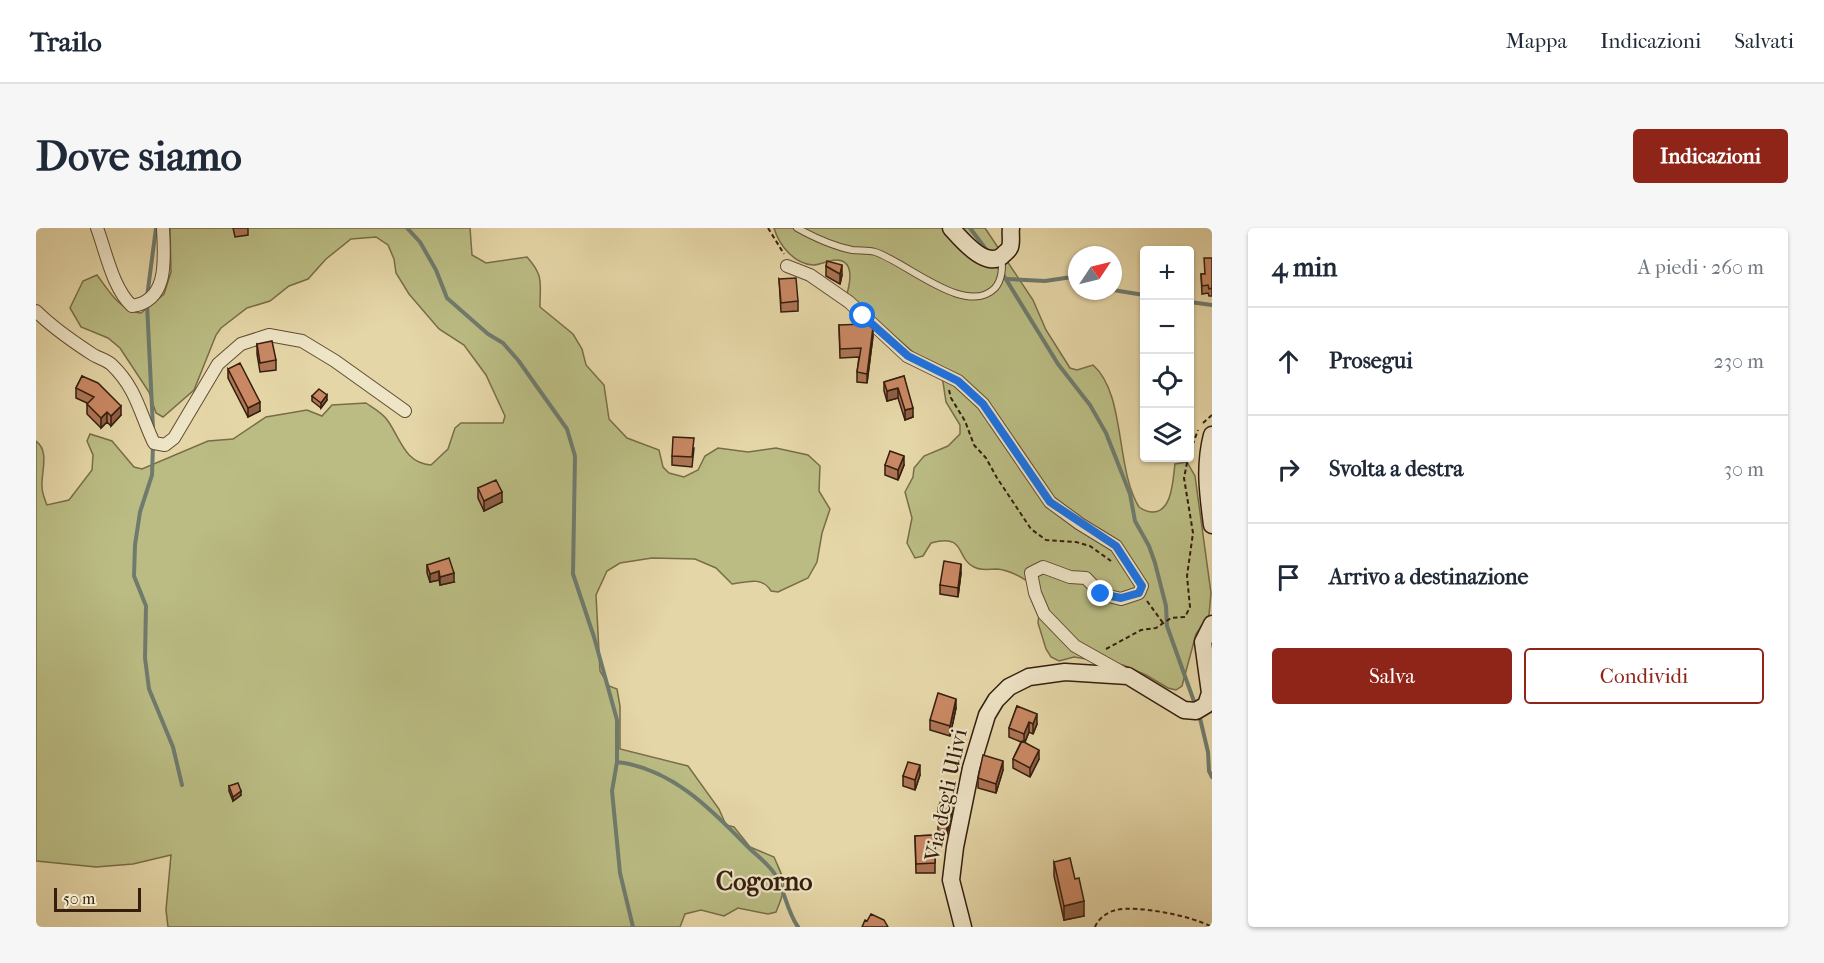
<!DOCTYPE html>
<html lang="it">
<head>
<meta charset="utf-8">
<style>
	:root { --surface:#fff; --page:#f6f6f7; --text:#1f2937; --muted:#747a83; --line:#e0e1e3; --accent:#8f2418 }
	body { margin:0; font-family:"IM FELL French Canon",serif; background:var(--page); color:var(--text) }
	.controls { position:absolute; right:18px; top:18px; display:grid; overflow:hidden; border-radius:6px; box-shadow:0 2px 4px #0004 }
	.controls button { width:54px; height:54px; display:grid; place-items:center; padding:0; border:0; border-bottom:2px solid var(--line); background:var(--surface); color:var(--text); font:30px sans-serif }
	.compass { position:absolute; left:1032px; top:18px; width:54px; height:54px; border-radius:50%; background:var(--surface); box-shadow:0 2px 4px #0004; rotate:55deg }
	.scale { position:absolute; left:18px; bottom:15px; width:87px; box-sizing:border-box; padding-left:6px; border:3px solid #351e0e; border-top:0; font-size:16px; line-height:21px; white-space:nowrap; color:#351e0e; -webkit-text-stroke:4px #eee4c6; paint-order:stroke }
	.stop { position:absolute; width:18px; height:18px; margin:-14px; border:4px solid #1a73e8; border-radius:50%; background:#fff }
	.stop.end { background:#1a73e8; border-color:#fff; box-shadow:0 2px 6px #0008 }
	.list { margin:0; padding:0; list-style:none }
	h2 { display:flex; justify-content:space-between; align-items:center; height:78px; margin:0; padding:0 24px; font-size:26px }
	h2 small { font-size:20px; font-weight:400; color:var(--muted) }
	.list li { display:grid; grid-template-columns:39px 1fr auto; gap:18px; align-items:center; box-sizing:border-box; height:108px; padding:0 24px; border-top:2px solid var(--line) }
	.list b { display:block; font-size:22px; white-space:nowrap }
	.list em { font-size:20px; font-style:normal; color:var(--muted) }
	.actions { display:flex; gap:12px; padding:18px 24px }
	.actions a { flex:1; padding:14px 0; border:2px solid var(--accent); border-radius:6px; text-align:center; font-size:21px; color:var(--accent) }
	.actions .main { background:var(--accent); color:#fff }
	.icon { flex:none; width:33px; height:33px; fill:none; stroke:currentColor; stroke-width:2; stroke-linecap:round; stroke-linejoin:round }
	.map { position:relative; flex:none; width:1176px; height:699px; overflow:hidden; border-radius:6px }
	header { display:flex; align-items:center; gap:36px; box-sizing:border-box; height:84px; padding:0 30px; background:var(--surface); border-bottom:2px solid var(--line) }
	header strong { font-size:28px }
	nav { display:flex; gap:33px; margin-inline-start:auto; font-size:21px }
	.intro { display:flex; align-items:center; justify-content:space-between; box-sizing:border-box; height:144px; padding:0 36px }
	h1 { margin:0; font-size:42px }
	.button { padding:15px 27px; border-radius:6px; background:var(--accent); color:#fff; font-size:21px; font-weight:700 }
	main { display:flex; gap:36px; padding:0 36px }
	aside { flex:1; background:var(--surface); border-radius:6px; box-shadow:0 2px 4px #0004 }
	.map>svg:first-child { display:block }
	.green { fill:#babc83; stroke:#786d48; stroke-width:1.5 }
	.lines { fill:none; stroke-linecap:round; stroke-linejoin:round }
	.stream { stroke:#6f7b6d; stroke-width:4 }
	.lane-casing { stroke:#614c34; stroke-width:8 }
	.street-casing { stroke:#614c34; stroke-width:14 }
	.secondary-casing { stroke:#351e0e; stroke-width:19 }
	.path { stroke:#351e0e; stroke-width:2; stroke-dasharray:4.5 3; stroke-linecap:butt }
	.lane { stroke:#eee4c6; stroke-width:6 }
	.street { stroke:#eee4c6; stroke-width:12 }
	.secondary { stroke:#eee4c6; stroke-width:16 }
	.wall { fill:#ad7555; stroke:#351e0e; stroke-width:1.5 }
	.shaded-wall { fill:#8d5f45; stroke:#351e0e; stroke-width:1.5 }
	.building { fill:#c98863; stroke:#351e0e; stroke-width:1.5 }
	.route { stroke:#1a73e8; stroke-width:8 }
	.labels { text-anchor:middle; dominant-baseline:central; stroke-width:4.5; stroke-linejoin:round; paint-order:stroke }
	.street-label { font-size:22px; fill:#351e0e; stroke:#eee4c6 }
	.quarter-label { font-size:26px; font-weight:bold; fill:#351e0e; stroke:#eee4c6 }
</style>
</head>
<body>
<header>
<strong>Trailo</strong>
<nav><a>Mappa</a><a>Indicazioni</a><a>Salvati</a></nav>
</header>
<div class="intro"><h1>Dove siamo</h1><a class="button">Indicazioni</a></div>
<main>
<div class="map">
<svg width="1176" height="699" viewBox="0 0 1176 699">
	<rect width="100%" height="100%" fill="#e5d6a7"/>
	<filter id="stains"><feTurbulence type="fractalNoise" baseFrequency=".00333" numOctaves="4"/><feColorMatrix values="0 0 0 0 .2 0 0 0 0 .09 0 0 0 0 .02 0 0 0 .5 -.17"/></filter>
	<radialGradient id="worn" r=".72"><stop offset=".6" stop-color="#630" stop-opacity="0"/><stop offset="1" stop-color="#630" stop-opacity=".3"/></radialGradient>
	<path class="green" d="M 134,0 L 434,0 L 436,27 L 450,35 L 491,29 C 508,48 504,54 504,79 L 537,106 L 546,121 L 550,137 L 568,157 L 573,191 L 591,210 L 623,222 L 627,239 L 633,245 L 648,249 L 662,242 L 669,228 L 682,220 L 712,224 L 740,220 L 772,227 L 784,238 L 783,263 L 794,281 L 786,305 L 781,334 L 772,350 L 742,364 L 735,363 C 726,348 711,354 696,356 L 680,340 L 659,331 L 616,330 L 584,335 L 571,343 L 560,367 L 564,443 L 573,458 L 581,461 L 584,478 L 584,521 L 652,538 L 683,581 L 690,597 L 698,599 L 714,619 L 738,629 C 750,657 752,655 740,684 L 732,686 L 702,680 L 688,688 L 665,682 L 649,686 L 644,699 L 132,699 L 130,682 L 135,627 L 97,636 L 60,639 L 0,633 L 0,213 C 14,223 5,244 6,259 C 6,265 9,272 11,277 L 33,272 L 56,242 L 57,227 L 51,213 L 54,206 L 76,213 L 98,239 L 106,241 L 172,213 L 197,211 L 230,189 L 271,182 L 286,188 L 296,177 L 330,175 C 337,180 347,185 352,193 C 365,212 369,235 395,237 L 412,221 L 419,200 L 425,195 L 467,195 L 469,188 L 450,147 L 428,117 L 403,101 L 373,66 L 360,45 L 358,31 L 352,17 L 340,9 L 315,11 L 290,31 L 272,51 L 253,58 L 234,73 L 211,80 L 185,100 L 180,107 L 158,162 L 127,189 L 120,185 L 113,164 L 84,120 L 72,110 L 45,99 L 34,80 L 47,53 L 61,47 C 73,63 84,83 105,85 L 128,66 L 135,44 Z
		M 738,0 L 949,0 L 997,72 L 1010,102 L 1034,140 L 1041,142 L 1057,137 C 1090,166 1079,240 1103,279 C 1106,281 1112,284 1116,284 C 1137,285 1137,249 1139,236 L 1151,234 L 1159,248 L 1175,365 L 1173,387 L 1160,406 L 1146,458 L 1140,462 L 1132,460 L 1110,447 L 1087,437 L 1038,429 L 1023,433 L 1015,429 L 1010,421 L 1002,395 L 1003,386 L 991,353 C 982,347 972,342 961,341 C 953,341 945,343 938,339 C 919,330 931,305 895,315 L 887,328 L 879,330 L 871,315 L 876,290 L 869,264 L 877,249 L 878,240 L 888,228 L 912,218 L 924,206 L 924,197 L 910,174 L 905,141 L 878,125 L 811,66 C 814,55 819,32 800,32 C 792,32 785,37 777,37 C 758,36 743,17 738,0 Z"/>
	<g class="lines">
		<path class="stream" d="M 371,0 L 384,14 L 400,42 L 411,70 L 452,106 L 467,115 L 482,132 L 531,201 L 539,228 L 537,346 L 558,409 L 581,492 L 581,534 L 576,563 L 584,645 L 597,699
			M 934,0 L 952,24
			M 960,35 L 1022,136 L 1054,177 L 1070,205 L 1094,266 L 1099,293 L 1113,318 L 1119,335 L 1130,378 L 1131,398 L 1160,479
			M 971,51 L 1009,53 L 1036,49 L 1041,51
			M 1077,62 L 1108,67
			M 111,69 L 120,0
			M 1154,74 L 1176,77
			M 111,76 L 117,200
			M 117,217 L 116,247 L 104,284 L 99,317 L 98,348 L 110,378 L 109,430 L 113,461 L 137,519 L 146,557
			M 1163,486 L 1172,524 L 1173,543 L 1176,549
			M 581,534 C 635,540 675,581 711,618 C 720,627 734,637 740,648 C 749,664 751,683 762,699"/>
		<defs>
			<path id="lane" d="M 761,0 C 779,10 796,18 816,22 C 824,23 832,22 839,24 C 869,33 930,90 959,60 C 966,52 967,39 965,30"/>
			<path id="street" d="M 61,0 C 70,24 77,61 96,78 C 134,73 128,28 127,0
				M 751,38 L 774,47 L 813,74 L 871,128 L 922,153 L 947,176 L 1014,274 L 1044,296 L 1080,318 L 1106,358 L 1103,365 L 1085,371 L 1065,366 L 1050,350 L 1034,349 L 1007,339 L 995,345 L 999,365 L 1008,386 L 1039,418 L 1089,446
				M 0,83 C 17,100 36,113 56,126 C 62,130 71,132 76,137 C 101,161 104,186 118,215 L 129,217 L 138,210 L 182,136 L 205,116 L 233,107 L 266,113 L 299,133 L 369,183"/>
			<path id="secondary" d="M 915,0 C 925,11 952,44 968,26 C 970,24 973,22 974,19 C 976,14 974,5 975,0
				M 1176,207 C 1168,238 1172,266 1176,297
				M 927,699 L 915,652 L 919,619 L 935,540 L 951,487 L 960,472 L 973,459 L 993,449 L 1029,444 L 1092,448 L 1148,482 L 1160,483 L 1170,477 L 1174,465 L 1167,414 L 1176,396"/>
		</defs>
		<use href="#lane" class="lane-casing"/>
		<use href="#street" class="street-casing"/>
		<use href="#secondary" class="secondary-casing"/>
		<path class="path" d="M 732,0 L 748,26
			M 913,162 L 915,170 L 929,193 L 938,217 L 950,230 L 961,250 L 995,301 L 1010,312 L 1040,314 L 1054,318 L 1075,333
			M 1167,195 L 1176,187
			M 1154,224 L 1162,202
			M 1111,373 L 1127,395
			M 1070,421 L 1105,402 L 1120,400 L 1135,390 L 1149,389 L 1154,379 L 1151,348 L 1157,305 L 1148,250 L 1152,230
			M 1059,699 C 1062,691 1071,684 1080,682 C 1102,677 1156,688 1176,699"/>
		<use href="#lane" class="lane"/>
		<use href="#street" class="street"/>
		<use href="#secondary" class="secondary"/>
	</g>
	<path class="wall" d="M 197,0 L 212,0 L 212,7 L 199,9 Z
		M 1176,30 L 1176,68 L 1173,68 L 1172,65 L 1166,66 L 1165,46 L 1169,46 Z
		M 790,38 L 806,47 L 804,56 L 790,48 Z
		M 743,51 L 762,73 L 762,83 L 745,84 Z
		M 803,97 L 837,108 L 831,155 L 821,154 L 821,144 L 823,129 L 804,130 Z
		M 221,116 L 240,132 L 240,142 L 224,144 L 221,126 Z
		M 192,141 L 224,183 L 212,189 L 192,150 Z
		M 46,148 L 85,187 L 75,198 L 71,194 L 65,200 L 51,186 L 51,175 L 40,170 L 40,160 Z
		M 868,148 L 877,189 L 869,192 L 862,170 L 851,173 L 848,163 L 848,154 Z
		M 276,168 L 291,172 L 285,180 L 276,173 Z
		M 658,220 L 656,239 L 636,237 L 636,228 Z
		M 849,237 L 868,237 L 862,252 L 849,247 Z
		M 442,260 L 466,274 L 448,283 L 442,270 Z
		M 391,337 L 418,354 L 404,357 L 403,352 L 394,354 L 391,345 Z
		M 925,345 L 922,369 L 904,366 L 904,357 Z
		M 981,478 L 1001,496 L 997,506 L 993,504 L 989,514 L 1003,531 L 994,549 L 977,540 L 977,531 L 985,514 L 973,509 L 973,500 Z
		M 920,480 L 914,508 L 894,502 L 894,492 Z
		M 967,542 L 960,565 L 942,560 L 942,550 Z
		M 884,547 L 879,562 L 867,558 L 867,548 Z
		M 193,558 L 205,567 L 197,573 L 193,563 Z
		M 902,580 L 916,583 L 911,606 L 902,603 L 902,593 L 904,590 L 902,589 Z
		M 899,607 L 899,645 L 880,645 L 879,608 Z
		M 1018,634 L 1048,688 L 1028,692 L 1018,648 Z"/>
	<path class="shaded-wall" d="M 806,37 L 806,47 L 804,56 L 804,46 Z
		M 837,99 L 837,108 L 831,155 L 831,146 Z
		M 862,160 L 862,170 L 851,173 L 851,163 Z
		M 291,167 L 291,172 L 285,180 L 285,175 Z
		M 224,174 L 224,183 L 212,189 L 212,180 Z
		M 85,178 L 85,187 L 75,198 L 75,188 Z
		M 877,180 L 877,189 L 869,192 L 869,182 Z
		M 71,184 L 71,194 L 65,200 L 65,190 Z
		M 868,228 L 868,237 L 862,252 L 862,242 Z
		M 466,264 L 466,274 L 448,283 L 448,273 Z
		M 925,336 L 925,345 L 922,369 L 922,360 Z
		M 403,343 L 403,352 L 394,354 L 394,346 Z
		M 418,345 L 418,354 L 404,357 L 404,349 Z
		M 920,471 L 920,480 L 914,508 L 914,498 Z
		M 1001,486 L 1001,496 L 997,506 L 997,496 Z
		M 993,494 L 993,504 L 988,516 L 988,506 Z
		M 1003,522 L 1003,531 L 994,549 L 994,540 Z
		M 967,533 L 967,542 L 960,565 L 960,556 Z
		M 884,537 L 884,547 L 879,562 L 879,552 Z
		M 205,563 L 205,567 L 197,573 L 197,569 Z
		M 916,574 L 916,583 L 911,606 L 911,596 Z
		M 1048,673 L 1048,688 L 1028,692 L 1028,678 Z"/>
	<path class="building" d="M 1168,30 L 1176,30 L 1176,60 L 1173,61 L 1172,57 L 1166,58 L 1165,46 L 1169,46 Z
		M 791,33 L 806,37 L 804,46 L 790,38 Z
		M 760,50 L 762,73 L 745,75 L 743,51 Z
		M 829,96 L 837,99 L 831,146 L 821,144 L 825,120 L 804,121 L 803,97 Z
		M 236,113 L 240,132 L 224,135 L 221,116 Z
		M 204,135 L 224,174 L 212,180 L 192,141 Z
		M 46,148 L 62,155 L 85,178 L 75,188 L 71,184 L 65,190 L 51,176 L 58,169 L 40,160 Z
		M 868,148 L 877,180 L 869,182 L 862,160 L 851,163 L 848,154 Z
		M 283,161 L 291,167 L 285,175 L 276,168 Z
		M 637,209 L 658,210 L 656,229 L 636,228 Z
		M 854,223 L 868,228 L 862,242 L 849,237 Z
		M 460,252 L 466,264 L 448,273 L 442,260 Z
		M 413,330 L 418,345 L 404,349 L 403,343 L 394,346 L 391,337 Z
		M 908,333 L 925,336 L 922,360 L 904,357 Z
		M 902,465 L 920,471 L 914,498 L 894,492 Z
		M 981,478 L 1001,486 L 997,496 L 993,494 L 988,506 L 973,500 Z
		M 986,513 L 1003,522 L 994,540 L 977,531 Z
		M 947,527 L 967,533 L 960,556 L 942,550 Z
		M 872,534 L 884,537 L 879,552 L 867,548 Z
		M 202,555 L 205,563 L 197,569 L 193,558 Z
		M 906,570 L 916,574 L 911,596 L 902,593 L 907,582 L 902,580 Z
		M 899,607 L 899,635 L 880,636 L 879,608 Z
		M 1034,630 L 1039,651 L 1043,650 L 1048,673 L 1028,678 L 1018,634 Z
		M 835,686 L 848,692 L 852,699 L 826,699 L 829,692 L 831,693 Z"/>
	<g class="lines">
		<path class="route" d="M 827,88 L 872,128 L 922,153 L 947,176 L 1014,274 L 1080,318 L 1106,358 L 1103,365 L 1085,370 L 1065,366"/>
	</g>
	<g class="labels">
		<g class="street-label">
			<text transform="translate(910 567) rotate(-78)">Via degli Ulivi</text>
		</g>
		<g class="quarter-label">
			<text x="728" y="653">Cogorno</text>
		</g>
	</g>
	<rect width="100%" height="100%" filter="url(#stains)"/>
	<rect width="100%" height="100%" fill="url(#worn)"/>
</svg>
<div class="controls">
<button>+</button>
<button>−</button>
<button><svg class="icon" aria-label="locate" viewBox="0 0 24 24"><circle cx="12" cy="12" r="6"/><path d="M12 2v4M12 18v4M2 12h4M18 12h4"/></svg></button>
<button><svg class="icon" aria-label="layers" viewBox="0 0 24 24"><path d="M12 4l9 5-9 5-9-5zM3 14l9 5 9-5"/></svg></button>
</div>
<svg class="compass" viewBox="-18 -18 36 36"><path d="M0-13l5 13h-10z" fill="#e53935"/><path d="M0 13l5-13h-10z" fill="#747a83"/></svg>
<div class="scale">50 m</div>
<div class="stop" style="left:827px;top:88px"></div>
<div class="stop end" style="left:1065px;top:366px"></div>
</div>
<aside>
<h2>4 min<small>A piedi · 260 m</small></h2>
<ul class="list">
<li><svg class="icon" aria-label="ahead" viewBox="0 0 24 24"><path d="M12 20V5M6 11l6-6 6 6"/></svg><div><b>Prosegui</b></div><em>230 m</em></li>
<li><svg class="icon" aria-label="right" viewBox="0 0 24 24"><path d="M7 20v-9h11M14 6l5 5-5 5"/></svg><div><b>Svolta a destra</b></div><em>30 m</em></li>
<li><svg class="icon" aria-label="arrive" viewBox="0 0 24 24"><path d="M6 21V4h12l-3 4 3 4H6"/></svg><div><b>Arrivo a destinazione</b></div></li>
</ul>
<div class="actions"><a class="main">Salva</a><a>Condividi</a></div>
</aside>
</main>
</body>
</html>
